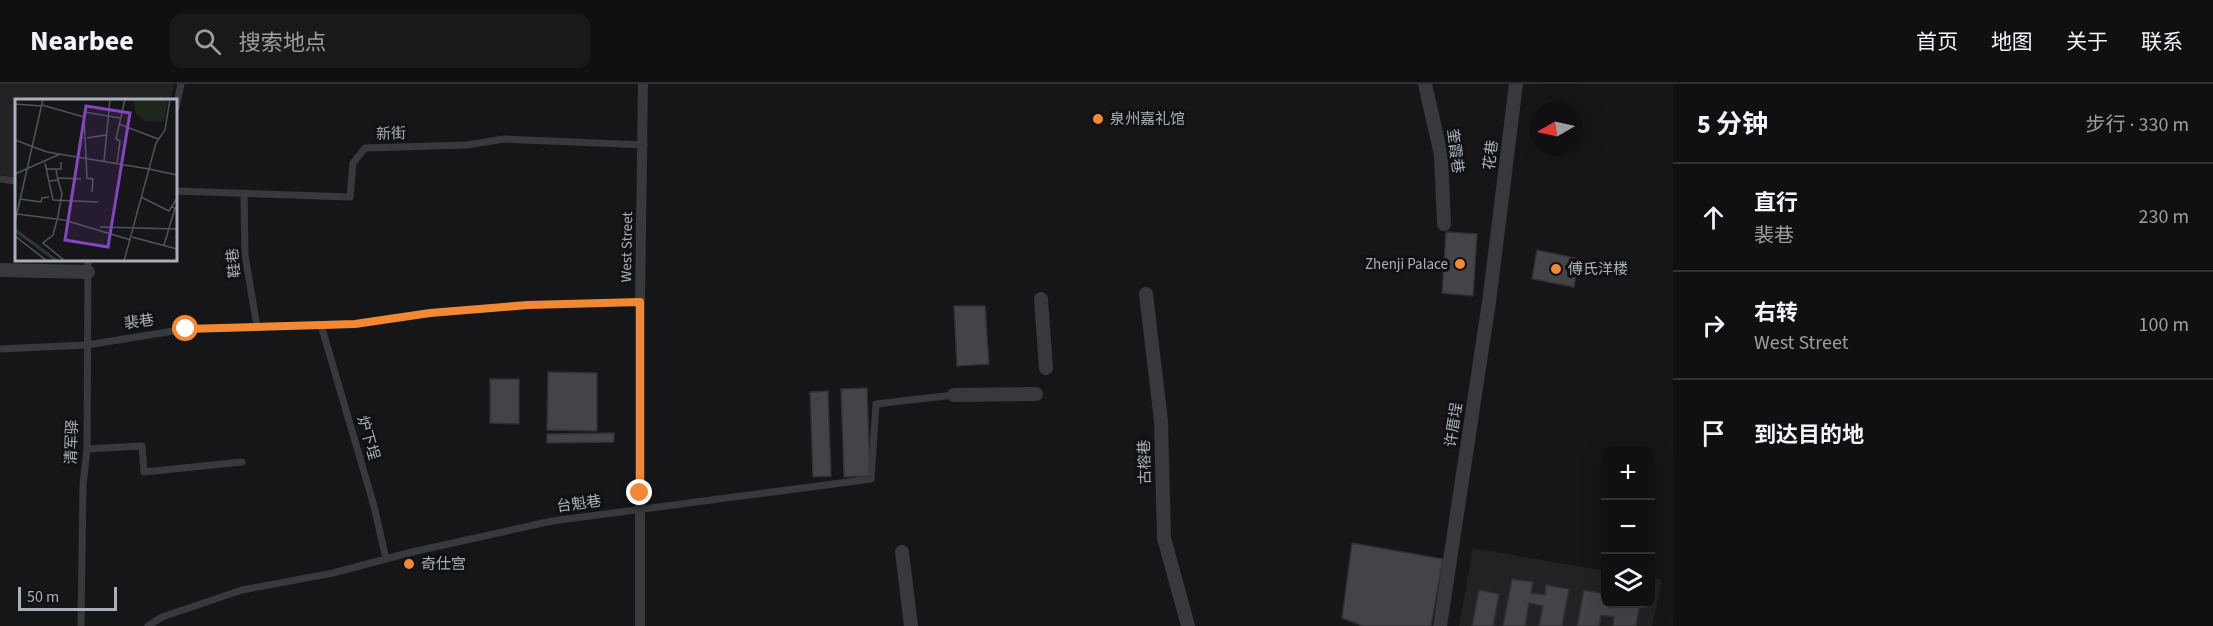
<!DOCTYPE html>
<html lang="zh">
<head>
<meta charset="utf-8">
<style>
	:root { --surface:#101012; --page:#19191b; --text:#f1f3f6; --muted:#9c9d9f; --line:#303032 }
	body { margin:0; font-family:"Source Sans 3","Noto Sans SC",sans-serif; background:var(--page); color:var(--text) }
	.controls { position:absolute; right:18px; bottom:18px; display:grid; overflow:hidden; border-radius:12px; box-shadow:0 6px 24px #0002 }
	.controls button { width:54px; height:54px; display:grid; place-items:center; padding:0; border:0; border-bottom:2px solid var(--line); background:var(--surface); color:var(--text); font:30px sans-serif }
	.compass { position:absolute; left:1529px; top:18px; width:54px; height:54px; border-radius:50%; background:var(--surface); box-shadow:0 6px 24px #0002; rotate:261deg }
	.scale { position:absolute; left:18px; bottom:15px; width:99px; box-sizing:border-box; padding-left:6px; border:3px solid #a8b0b8; border-top:0; font-size:16px; line-height:21px; white-space:nowrap; color:#a8b0b8; -webkit-text-stroke:4px #111113; paint-order:stroke }
	.stop { position:absolute; width:18px; height:18px; margin:-14px; border:4px solid #f38832; border-radius:50%; background:#fff }
	.stop.end { background:#f38832; border-color:#fff; box-shadow:0 2px 6px #0008 }
	.list { margin:0; padding:0; list-style:none }
	h2 { display:flex; justify-content:space-between; align-items:center; height:78px; margin:0; padding:0 24px; font-size:26px }
	h2 small { font-size:20px; font-weight:400; color:var(--muted) }
	.list li { display:grid; grid-template-columns:39px 1fr auto; gap:18px; align-items:center; box-sizing:border-box; height:108px; padding:0 24px; border-top:2px solid var(--line) }
	.list b { display:block; font-size:22px; white-space:nowrap }
	.list p { margin:0; font-size:20px; white-space:nowrap; color:var(--muted) }
	.list em { font-size:20px; font-style:normal; color:var(--muted) }
	.icon { flex:none; width:33px; height:33px; fill:none; stroke:currentColor; stroke-width:2; stroke-linecap:round; stroke-linejoin:round }
	.map { position:relative; flex:none; width:1673px; height:542px; overflow:hidden }
	header { display:flex; align-items:center; gap:36px; box-sizing:border-box; height:84px; padding:0 30px; background:var(--surface); border-bottom:2px solid var(--line) }
	header strong { font-size:28px }
	nav { display:flex; gap:33px; margin-inline-start:auto; font-size:21px }
	.search { width:420px; height:54px; background:var(--page); display:flex; align-items:center; gap:15px; box-sizing:border-box; padding:0 21px; border-radius:12px; color:var(--muted); font-size:22px }
	main { display:flex }
	aside { flex:1; background:var(--surface) }
	.map>svg:first-child { display:block }
	.built { fill:#222225 }
	.building { fill:#424448; stroke:#303134; stroke-width:1.5 }
	.lines { fill:none; stroke-linecap:round; stroke-linejoin:round }
	.service { stroke:#37393d; stroke-width:7 }
	.pedestrian { stroke:#37393d; stroke-width:10 }
	.minor { stroke:#37393d; stroke-width:14 }
	.route { stroke:#f38832; stroke-width:8 }
	.poi-dot { fill:#f38832; stroke:#111113; stroke-width:2 }
	.labels { text-anchor:middle; dominant-baseline:central; stroke-width:6; stroke-linejoin:round; paint-order:stroke }
	.poi-label { font-size:15px; fill:#a8b0b8; stroke:#111113; text-anchor:start }
	.street-label { font-size:15px; fill:#a8b0b8; stroke:#111113 }
	.inset-river { fill:none; stroke:#2c383c; stroke-width:3 }
	.inset-road { fill:none; stroke:#505458; stroke-width:1.5 }
	.view { fill:#8446be; fill-opacity:0.15; stroke:#8446be; stroke-width:3 }
	.inset-edge { fill:none; stroke:#a8b0b8; stroke-width:3 }
</style>
</head>
<body>
<header>
<strong>Nearbee</strong>
<div class="search"><svg class="icon" aria-label="search" viewBox="0 0 24 24"><circle cx="10" cy="10" r="6"/><path d="M15 15l6 6"/></svg>搜索地点</div>
<nav><a>首页</a><a>地图</a><a>关于</a><a>联系</a></nav>
</header>
<main>
<div class="map">
<svg width="1673" height="542" viewBox="0 0 1673 542">
	<rect width="100%" height="100%" fill="#161618"/>
	<path class="built" d="M 0,0 L 174,0 L 171,16 L 16,16 L 16,93 L 0,91 Z
		M 1473,464 L 1605,487 L 1606,520 L 1650,520 L 1651,494 L 1662,496 L 1652,542 L 1459,542 Z"/>
	<path class="building" d="M 1446,148 L 1477,150 L 1473,212 L 1442,209 Z
		M 1537,166 L 1579,175 L 1574,203 L 1532,195 Z
		M 954,222 L 985,222 L 989,280 L 957,282 Z
		M 548,288 L 597,289 L 597,347 L 547,346 Z
		M 490,295 L 519,295 L 519,340 L 490,339 Z
		M 867,304 L 870,392 L 844,393 L 841,305 Z
		M 828,307 L 831,392 L 813,393 L 810,308 Z
		M 614,349 L 614,358 L 547,359 L 547,350 Z
		M 1352,459 L 1443,475 L 1431,542 L 1363,542 L 1342,534 Z
		M 1512,495 L 1533,498 L 1531,509 L 1545,511 L 1546,501 L 1569,505 L 1562,542 L 1539,542 L 1543,522 L 1529,519 L 1525,542 L 1503,542 Z
		M 1479,506 L 1499,510 L 1493,542 L 1472,542 Z
		M 1584,506 L 1604,510 L 1603,520 L 1616,523 L 1617,520 L 1640,520 L 1636,542 L 1613,542 L 1614,533 L 1601,531 L 1599,542 L 1577,542 Z"/>
	<g class="lines">
		<path class="service" d="M 176,24 L 181,0
			M 0,95 L 16,97
			M 176,107 L 350,113 L 353,79 L 365,64 L 467,61 L 504,55 L 644,61
			M 244,110 L 245,171 L 257,243
			M 321,241 L 374,422 L 386,475
			M 0,265 L 87,261 L 186,245 L 355,240 L 430,229 L 528,221 L 640,218
			M 87,365 L 142,362 L 144,388 L 242,378
			M 81,542 L 83,401 L 87,365 L 88,176
			M 148,542 L 162,533 L 242,506 L 333,489 L 412,468 L 552,437 L 871,395 L 876,320 L 954,311"/>
		<path class="pedestrian" d="M 640,542 L 640,218 L 643,0"/>
		<path class="minor" d="M 1425,0 L 1441,71 L 1444,140
			M 0,186 L 88,188
			M 1146,210 L 1161,337 L 1164,454 L 1188,542
			M 1041,215 L 1046,284
			M 954,311 L 1036,310
			M 902,468 L 911,542
			M 1440,542 L 1489,218 L 1516,0"/>
	</g>
	<g class="lines">
		<path class="route" d="M 186,245 L 355,240 L 430,229 L 528,221 L 640,218 L 640,409"/>
	</g>
	<g class="poi-dot">
		<circle cx="1098" cy="35" r="6"/>
		<circle cx="1460" cy="180" r="6"/>
		<circle cx="1556" cy="185" r="6"/>
		<circle cx="409" cy="480" r="6"/>
	</g>
	<g class="labels">
		<g class="poi-label">
			<text x="1110" y="35">泉州嘉礼馆</text>
			<text x="1448" y="180" text-anchor="end">Zhenji Palace</text>
			<text x="1568" y="185">傅氏洋楼</text>
			<text x="421" y="480">奇仕宫</text>
		</g>
		<g class="street-label">
			<text transform="translate(391 50) rotate(-2)">新街</text>
			<text transform="translate(1455 67) rotate(83)">奎霞巷</text>
			<text transform="translate(1491 71) rotate(-83)">花巷</text>
			<text transform="translate(627 163) rotate(-89)">West Street</text>
			<text transform="translate(234 179) rotate(-96)">鞋巷</text>
			<text transform="translate(139 238) rotate(-8)">裴巷</text>
			<text transform="translate(1454 341) rotate(-81)">许厝埕</text>
			<text transform="translate(368 354) rotate(74)">炉下埕</text>
			<text transform="translate(72 358) rotate(-88)">清军驿</text>
			<text transform="translate(1145 378) rotate(-91)">古榕巷</text>
			<text transform="translate(579 420) rotate(-8)">台魁巷</text>
		</g>
	</g>
	<g transform="translate(15 15)">
		<rect width="162" height="162" fill="#161618"/>
		<path d="M 118,0 L 153,0 L 149,23 L 130,22 L 121,15 Z" fill="#1e261e"/>
		<path class="inset-river" d="M 0,131 L 42,162"/>
		<path class="inset-road" d="M 0,5 L 26,7M 27,6 L 69,18M 69,18 L 72,79 L 78,80 L 77,93M 69,18 L 70,13 L 105,19M 104,25 L 143,40M 72,39 L 91,36M 0,41 L 32,53 L 134,70M 89,62 L 95,0M 30,64 L 38,101 L 83,103M 102,65 L 105,42 L 101,40 L 110,0M 32,70 L 46,70 L 46,63M 134,70 L 162,76M 0,75 L 45,55M 43,79 L 66,80M 43,81 L 47,95 L 43,117 L 38,136 L 28,144 L 50,162M 34,82 L 43,81 L 41,70M 126,98 L 154,112 L 162,99M 5,100 L 26,103 L 27,99 L 34,98M 2,115 L 49,121 L 116,141M 0,123 L 28,0M 85,128 L 162,130M 0,137 L 32,162M 117,138 L 162,150M 149,146 L 160,109 L 157,108M 109,162 L 141,44 L 150,31 L 155,0"/>
		<path class="view" d="M 71,7 L 115,14 L 93,148 L 50,141 Z"/>
		<rect width="162" height="162" class="inset-edge"/>
	</g>
</svg>
<div class="controls">
<button>+</button>
<button>−</button>
<button><svg class="icon" aria-label="layers" viewBox="0 0 24 24"><path d="M12 4l9 5-9 5-9-5zM3 14l9 5 9-5"/></svg></button>
</div>
<svg class="compass" viewBox="-18 -18 36 36"><path d="M0-13l5 13h-10z" fill="#e53935"/><path d="M0 13l5-13h-10z" fill="#9c9d9f"/></svg>
<div class="scale">50 m</div>
<div class="stop" style="left:186px;top:245px"></div>
<div class="stop end" style="left:640px;top:409px"></div>
</div>
<aside>
<h2>5 分钟<small>步行 · 330 m</small></h2>
<ul class="list">
<li><svg class="icon" aria-label="ahead" viewBox="0 0 24 24"><path d="M12 20V5M6 11l6-6 6 6"/></svg><div><b>直行</b><p>裴巷</p></div><em>230 m</em></li>
<li><svg class="icon" aria-label="right" viewBox="0 0 24 24"><path d="M7 20v-9h11M14 6l5 5-5 5"/></svg><div><b>右转</b><p>West Street</p></div><em>100 m</em></li>
<li><svg class="icon" aria-label="arrive" viewBox="0 0 24 24"><path d="M6 21V4h12l-3 4 3 4H6"/></svg><div><b>到达目的地</b></div></li>
</ul>
</aside>
</main>
</body>
</html>
